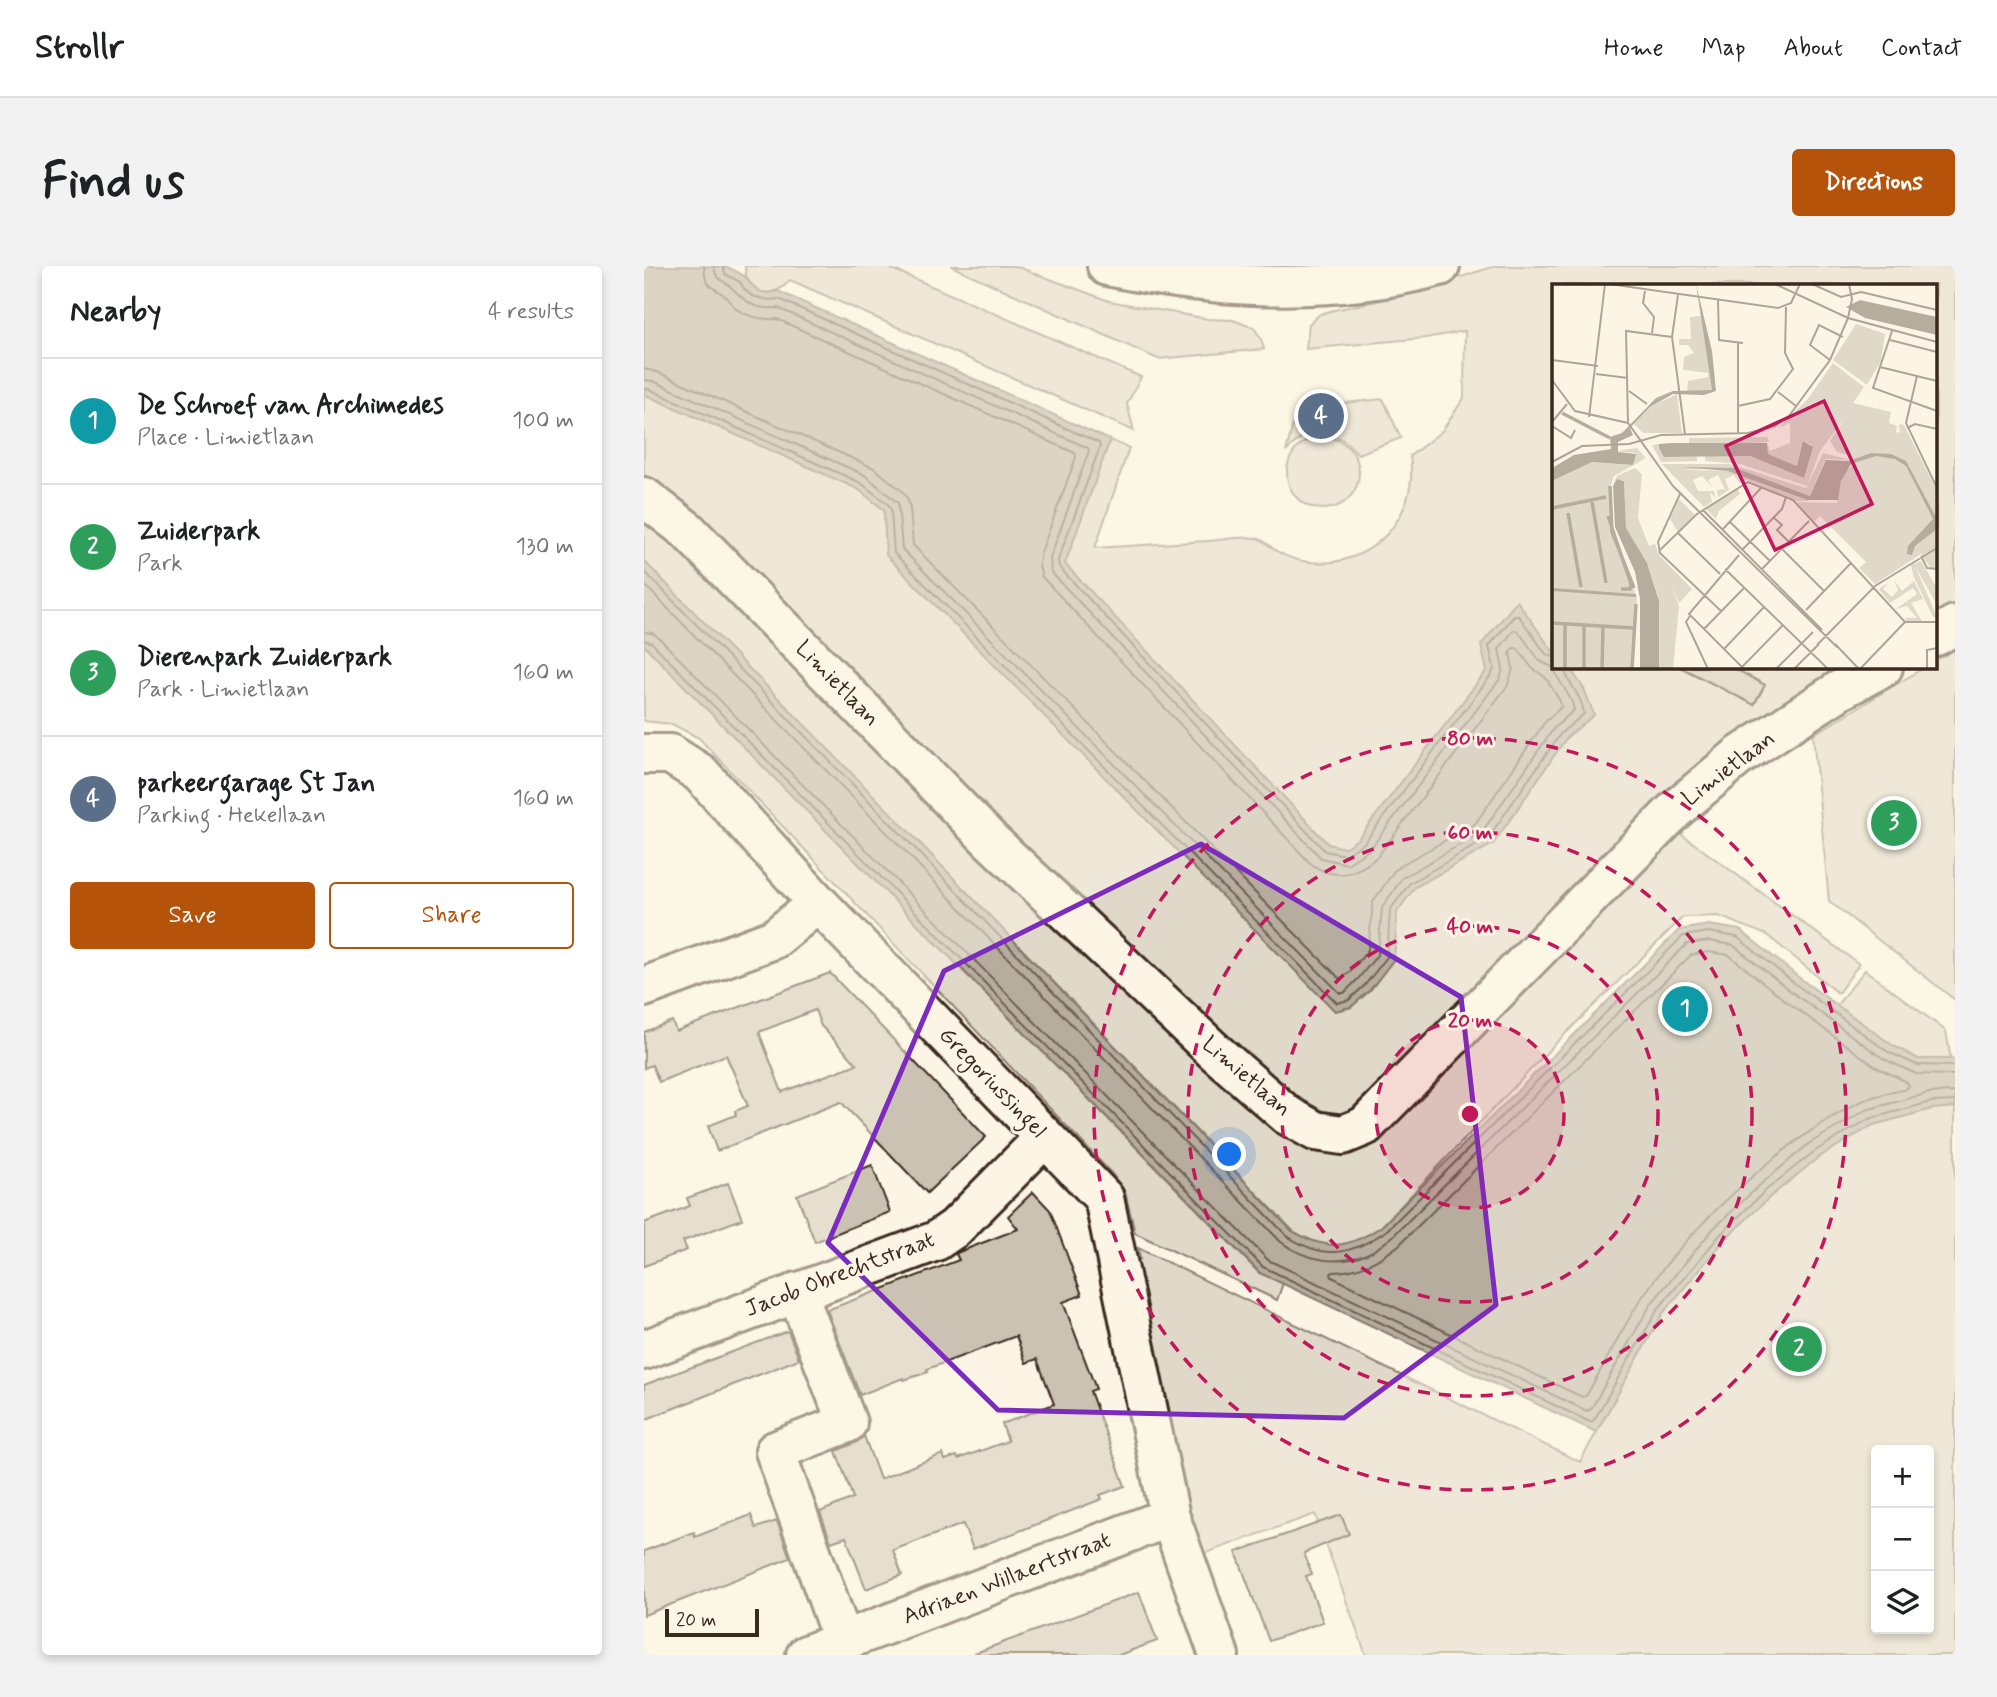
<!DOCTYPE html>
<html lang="en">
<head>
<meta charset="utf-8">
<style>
	:root { --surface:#fff; --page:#f2f2f2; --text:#202124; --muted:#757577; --line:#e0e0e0; --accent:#b45309 }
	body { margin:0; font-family:Mynerve,sans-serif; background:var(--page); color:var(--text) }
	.controls { position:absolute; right:21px; bottom:21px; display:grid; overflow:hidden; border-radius:7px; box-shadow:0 4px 10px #0003 }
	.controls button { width:63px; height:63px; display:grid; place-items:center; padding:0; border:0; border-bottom:2px solid var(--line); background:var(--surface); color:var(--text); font:35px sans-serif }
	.scale { position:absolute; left:21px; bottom:18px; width:94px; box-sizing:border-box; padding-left:7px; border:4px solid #3b2a1e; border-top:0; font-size:19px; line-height:24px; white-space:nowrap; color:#3b2a1e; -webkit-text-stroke:5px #fcf5e5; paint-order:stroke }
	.you { position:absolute; left:586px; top:889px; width:24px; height:24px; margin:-18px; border:5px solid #fff; border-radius:50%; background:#1a73e8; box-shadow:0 0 0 10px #1a73e833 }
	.badge { display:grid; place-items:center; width:46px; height:46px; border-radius:50%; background:var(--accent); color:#fff; font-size:23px; font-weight:700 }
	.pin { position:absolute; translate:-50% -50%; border:4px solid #fff; box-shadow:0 2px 7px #0006 }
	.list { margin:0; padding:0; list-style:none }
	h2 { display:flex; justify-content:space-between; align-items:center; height:91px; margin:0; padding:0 28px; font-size:30px }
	h2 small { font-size:23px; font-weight:400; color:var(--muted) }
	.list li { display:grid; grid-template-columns:46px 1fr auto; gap:21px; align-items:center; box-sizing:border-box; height:126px; padding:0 28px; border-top:2px solid var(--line) }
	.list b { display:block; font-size:26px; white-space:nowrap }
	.list p { margin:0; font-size:23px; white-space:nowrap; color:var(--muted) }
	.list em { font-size:23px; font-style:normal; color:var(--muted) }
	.actions { display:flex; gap:14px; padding:21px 28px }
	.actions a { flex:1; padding:16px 0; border:2px solid var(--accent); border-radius:7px; text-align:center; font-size:24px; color:var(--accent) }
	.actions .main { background:var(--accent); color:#fff }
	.icon { flex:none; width:38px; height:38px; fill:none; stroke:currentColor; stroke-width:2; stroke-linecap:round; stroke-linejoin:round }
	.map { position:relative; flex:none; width:1311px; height:1389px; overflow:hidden; border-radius:7px }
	header { display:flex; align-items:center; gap:42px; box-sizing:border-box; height:98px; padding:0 35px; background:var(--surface); border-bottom:2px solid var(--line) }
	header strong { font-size:33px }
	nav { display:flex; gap:38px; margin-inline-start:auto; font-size:24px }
	.intro { display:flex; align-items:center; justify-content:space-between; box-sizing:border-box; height:168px; padding:0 42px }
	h1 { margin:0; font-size:49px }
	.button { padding:18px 32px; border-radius:7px; background:var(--accent); color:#fff; font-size:24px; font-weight:700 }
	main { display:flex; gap:42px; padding:0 42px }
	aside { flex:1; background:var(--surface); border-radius:7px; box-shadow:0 4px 10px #0003 }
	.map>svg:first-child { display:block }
	.green { fill:#e0d8c8; stroke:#8e8173; stroke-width:2; fill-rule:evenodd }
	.water { fill:#b7ad9e; stroke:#85796b; stroke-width:2 }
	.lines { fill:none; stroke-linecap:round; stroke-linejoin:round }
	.shore { stroke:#6d5e51; stroke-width:2 }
	.building { fill:#ccc2b3; stroke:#3b2a1e; stroke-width:2; fill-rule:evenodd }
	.minor-casing { stroke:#3b2a1e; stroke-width:44 }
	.major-casing { stroke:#3b2a1e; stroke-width:44 }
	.minor { stroke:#fcf5e5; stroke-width:38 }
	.major { stroke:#fcf5e5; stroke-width:38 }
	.marked { fill:none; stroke:#7b2cbf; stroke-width:5; stroke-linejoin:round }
	.ring { fill:none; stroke:#c2185b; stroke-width:3.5; stroke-dasharray:12 9 }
	.labels { text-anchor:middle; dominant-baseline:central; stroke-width:6; stroke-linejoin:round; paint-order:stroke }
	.street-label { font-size:23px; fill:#3b2a1e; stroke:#fcf5e5 }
	.inset-river { fill:none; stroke:#b7ad9e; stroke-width:3.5 }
	.inset-road { fill:none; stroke:#afa495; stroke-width:2 }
	.view { fill:#c2185b; fill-opacity:0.15; stroke:#c2185b; stroke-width:3.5 }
	.inset-edge { fill:none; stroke:#3b2a1e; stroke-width:3.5 }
	.centre { fill:#c2185b; stroke:#fcf5e5; stroke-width:3.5 }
	.ring-label { font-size:21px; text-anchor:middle; font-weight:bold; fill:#c2185b; stroke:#fcf5e5; stroke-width:6; stroke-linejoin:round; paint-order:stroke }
</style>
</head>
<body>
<header>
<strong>Strollr</strong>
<nav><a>Home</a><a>Map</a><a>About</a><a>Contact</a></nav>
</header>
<div class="intro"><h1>Find us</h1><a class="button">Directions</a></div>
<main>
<aside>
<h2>Nearby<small>4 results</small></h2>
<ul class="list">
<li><span class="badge" style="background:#0f9aa8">1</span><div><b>De Schroef van Archimedes</b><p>Place · Limietlaan</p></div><em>100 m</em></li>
<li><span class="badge" style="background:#2e9e5b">2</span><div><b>Zuiderpark</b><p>Park</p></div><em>130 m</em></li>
<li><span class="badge" style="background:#2e9e5b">3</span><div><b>Dierenpark Zuiderpark</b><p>Park · Limietlaan</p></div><em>160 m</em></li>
<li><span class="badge" style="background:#5c6f8a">4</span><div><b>parkeergarage St Jan</b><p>Parking · Hekellaan</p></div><em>160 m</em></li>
</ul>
<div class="actions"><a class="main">Save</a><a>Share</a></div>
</aside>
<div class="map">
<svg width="1311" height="1389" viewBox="0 0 1311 1389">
	<rect width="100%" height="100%" fill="#fcf5e5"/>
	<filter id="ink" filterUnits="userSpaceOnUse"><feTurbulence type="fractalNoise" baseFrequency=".0143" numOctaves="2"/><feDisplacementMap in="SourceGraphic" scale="14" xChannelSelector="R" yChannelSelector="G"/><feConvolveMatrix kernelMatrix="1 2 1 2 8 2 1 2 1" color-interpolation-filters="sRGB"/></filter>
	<g filter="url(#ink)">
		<path class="green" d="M 101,0 L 241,0 L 497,111 L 483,138 L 490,165 L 146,14 C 129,35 101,29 101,0 Z
			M 307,0 L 371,0 L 465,35 L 564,53 L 589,54 L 610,62 L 617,73 L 620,83 L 514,93 Z
			M 851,0 L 1311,0 L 1311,351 L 1292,363 L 1292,19 L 910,19 L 910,387 L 873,336 L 837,379 L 843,404 L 714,573 L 700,582 L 684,578 L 420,298 L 466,174 L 485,182 L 451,282 C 489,280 526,277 564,275 C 579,274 597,270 612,272 C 620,273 627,282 634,286 C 643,291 655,295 665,296 C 727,304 776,250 766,190 L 798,165 L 820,132 L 821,65 L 781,72 L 662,83 L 665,58 L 676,48 L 690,44 L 758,30 Z
			M 0,128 L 214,223 L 240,244 L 242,289 L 691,745 L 707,741 L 726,724 L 750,693 L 753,646 L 771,621 L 849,578 L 923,471 L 950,449 L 940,423 L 925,401 L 1229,401 L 1034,529 L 1009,537 L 890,664 L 711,841 L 688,854 L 658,845 L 0,222 Z
			M 739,133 L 757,172 L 714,188 C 692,162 665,158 642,186 L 653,142 Z
			M643 207a36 36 0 1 1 72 0a36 36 0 1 1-72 0Z
			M 0,248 L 684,876 L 1030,563 L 1215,698 L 1194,727 L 1123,669 L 1075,650 L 1039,651 L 908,781 L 738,960 C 705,983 685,986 649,965 L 269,570 L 0,295 Z
			M 0,379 L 615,1007 L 639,1017 L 633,1034 L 491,967 L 481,926 L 468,908 L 55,472 L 28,458 L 0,455 Z
			M 1311,382 L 1311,734 L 1185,635 L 1169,469 L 1281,401 L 1292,401 L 1292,394 Z
			M 1221,704 L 1302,765 L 1307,794 L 1274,793 L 1248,779 L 1193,739 Z
			M 1311,841 L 1311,1389 L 722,1389 L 671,1248 L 559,1288 L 537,1224 L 542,1223 L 488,990 L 496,993 L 494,982 L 936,1196 L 1019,1047 L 1081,973 L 1127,930 L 1175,891 L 1229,859 L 1288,843 ZM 1232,1184 L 1285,1184 L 1285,1363 L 1232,1363 Z"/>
		<path class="water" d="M 0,0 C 17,0 70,0 83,1 C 89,4 99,8 102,12 C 112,24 117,30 134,25 L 466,174 L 421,298 L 684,578 L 700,582 L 714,573 L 843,404 L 837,379 L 873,335 L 910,387 L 910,401 L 925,401 L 940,423 L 950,449 L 923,471 L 849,578 L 771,621 L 753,646 L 750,693 L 726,724 L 707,741 L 691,745 L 242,289 L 240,244 L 214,223 L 0,128 Z
			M 0,295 L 269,570 L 648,965 C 684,986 705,982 738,960 L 1035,664 L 1065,659 L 1096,664 L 1158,714 L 1248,779 L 1274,793 L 1311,793 L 1311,841 L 1288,843 L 1229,859 L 1175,891 L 1127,930 L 1081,973 L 1019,1047 L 952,1166 L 616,1007 L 0,379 Z"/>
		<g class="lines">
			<path class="shore" d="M 79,0 L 81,8 L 96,16 L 100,23 L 108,30 L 125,34 L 135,33 L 455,177 L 456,181 L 414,294 L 415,301 L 681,585 L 701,589 L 720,577 L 848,408 L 850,402 L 845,380 L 870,350 L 875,350 L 902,388 L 910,391
				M 0,103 L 13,106 L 230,202 L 257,224 L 263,232 L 266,242 L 269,279 L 696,713 L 706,706 L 724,684 L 729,636 L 750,605 L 757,599 L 831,558 L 901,456 L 917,441 L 916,435 L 901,411 L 888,402 L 873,382 L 869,382 L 866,386 L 869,403 L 864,419 L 734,590 C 713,609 688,616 665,596 L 398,311 L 395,300 L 396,289 L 432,191 L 431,187 L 133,53 C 120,54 104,51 94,44 C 89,40 86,35 82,31 C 69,19 61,23 60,0
				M 0,114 L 9,115 L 221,209 L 254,237 L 258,283 L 696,727 L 700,727 L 714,713 L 734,688 L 738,642 L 758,612 L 838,566 L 910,462 L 930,444 C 928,428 914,418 910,402 L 896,395 L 874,365 L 870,364 L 855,383 L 859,403 L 856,413 L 726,583 L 703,598 L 677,592 L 407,306 L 406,292 L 445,185 L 444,182 L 134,42 C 113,44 104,38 90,24 C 82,14 71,16 70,0
				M 0,123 L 5,123 L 217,217 L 244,238 L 247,244 L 250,287 L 693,737 L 705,734 L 721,719 L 743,691 L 746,644 L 766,617 L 844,572 L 917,467 L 940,448 C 938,428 922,417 920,401
				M 0,305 L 264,575 L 643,970 C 681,995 707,989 742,965 L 1039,670 L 1065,666 L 1093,671 L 1154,720 L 1244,786 L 1273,799 L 1311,800
				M 0,318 L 257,581 L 637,976 C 662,995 695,1000 723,988 C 732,984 740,977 747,972 L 1043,678 L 1065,675 L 1089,679 L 1149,727 L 1240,793 L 1272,808 L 1311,809
				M 0,366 L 8,367 L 14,371 L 624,994 L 943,1145 L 947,1143 L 1007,1038 L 1069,963 L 1117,918 L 1166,877 L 1222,844 L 1285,827 L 1311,826
				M 0,374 L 8,377 L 619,1001 L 946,1156 L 950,1154 L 1014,1043 L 1076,969 L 1122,924 L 1171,885 L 1225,853 L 1287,836 L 1311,835
				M 1065,686 L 1085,689 L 1142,735 L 1232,801 L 1263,816 L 1265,820 L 1262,823 C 1247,827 1230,829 1216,836 C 1139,874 1045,961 997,1033 C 977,1064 961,1098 942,1130 L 938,1131 L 688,1011 L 687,1008 L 689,1006 C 715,1006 736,994 755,979 L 1047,689 Z"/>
		</g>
		<path class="building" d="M 1036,401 L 1088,401 L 1121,419 L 1110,439 Z
			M 186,707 L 342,871 L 283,927 L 197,836 L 73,885 L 64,860 L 92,849 L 91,845 L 104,840 L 82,789 L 15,816 L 8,799 L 0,802 L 0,766 L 28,755 L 32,765 ZM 171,744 L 177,760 L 213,798 L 138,826 L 115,766 Z
			M 228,899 L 246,946 L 171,976 L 153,929 Z
			M 84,917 L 98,953 L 39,975 L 43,984 L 0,1000 L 0,957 L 46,940 L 43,932 Z
			M 389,926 L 406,944 L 438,1029 L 419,1036 L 452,1123 L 446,1125 L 481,1220 L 456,1229 L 458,1233 L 329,1283 L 319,1258 L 249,1284 L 258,1309 L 222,1323 L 202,1271 L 187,1276 L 176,1246 L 209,1232 L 192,1185 L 211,1177 L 220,1170 L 236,1213 L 299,1188 L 301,1194 L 313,1190 L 314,1193 L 364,1175 L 358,1158 L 410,1138 L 393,1093 L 382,1097 L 372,1070 L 283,1103 L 284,1106 L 260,1114 L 259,1112 L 216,1129 L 183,1044 L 315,994 L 312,988 L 315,986 L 374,963 L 364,950 Z
			M 144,1065 L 155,1093 L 0,1154 L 0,1119 Z
			M 107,1249 L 112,1262 L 133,1255 L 146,1292 L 0,1349 L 0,1285 L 50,1266 L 51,1271 Z
			M 697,1249 L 705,1268 L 660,1287 L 668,1308 L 662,1310 L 679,1356 L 625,1375 L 592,1286 Z
			M 495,1326 L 513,1375 L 475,1389 L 331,1389 L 331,1387 Z"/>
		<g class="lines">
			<defs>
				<path id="minor" d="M 0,231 L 43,264 L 347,575 L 570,785 L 643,849 L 671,865 L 699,869 L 721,860 L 1031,544 L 1095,490 L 1196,424 L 1239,401
					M 1292,370 L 1311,359
					M 0,488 L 26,488 L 56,507 L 174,637 L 460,932 L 526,1251 L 575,1389
					M 0,721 L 130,673 L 174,637
					M 153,1026 L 203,1157 L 131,1185 L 199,1375
					M 0,1084 L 292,975 L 311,962 L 401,871
					M 162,1389 L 526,1251"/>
				<path id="major" d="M 463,0 C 572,23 688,29 796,0"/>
			</defs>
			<use href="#minor" class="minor-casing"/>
			<use href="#major" class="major-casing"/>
			<use href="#minor" class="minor"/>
			<use href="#major" class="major"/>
		</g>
	</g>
	<path d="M0 0H1311V1389H0ZM 557,578 L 817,731 L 852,1039 L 700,1152 L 354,1144 L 184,977 L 300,705 Z" fill="#fcf5e5" fill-opacity=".55" fill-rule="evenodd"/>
	<path class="marked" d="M 557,578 L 817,731 L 852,1039 L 700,1152 L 354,1144 L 184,977 L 300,705 Z"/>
	<circle cx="826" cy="848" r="94" fill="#c2185b" fill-opacity=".12"/>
	<g class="ring">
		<circle cx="826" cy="848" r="94"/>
		<circle cx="826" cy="848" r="188"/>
		<circle cx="826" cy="848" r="282"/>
		<circle cx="826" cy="848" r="376"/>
	</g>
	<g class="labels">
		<g class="street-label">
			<text transform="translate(193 418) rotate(46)">Limietlaan</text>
			<text transform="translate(1085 503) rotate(-37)">Limietlaan</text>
			<text transform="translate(602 811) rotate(41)">Limietlaan</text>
			<text transform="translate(348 817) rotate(46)">Gregoriussingel</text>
			<text transform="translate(196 1009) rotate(-21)">Jacob Obrechtstraat</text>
			<text transform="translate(363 1313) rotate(-21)">Adriaen Willaertstraat</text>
		</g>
	</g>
	<g transform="translate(908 18)">
		<rect width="385" height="385" fill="#fcf5e5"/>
		<path d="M 149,32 L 160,106 L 135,107 L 136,97 L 156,93 L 156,89 L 131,86 L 132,73 L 142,69 L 136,61 L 127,61 L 127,55 L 139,55 L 138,33 ZM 304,40 L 333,50 L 329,77 L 315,101 L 281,76 ZM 281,79 L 312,103 L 301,119 L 339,128 L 337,139 L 345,142 L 344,148 L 348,149 L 347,140 L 352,141 L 385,207 L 385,284 L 379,285 L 369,270 L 323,300 L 307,284 L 314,278 L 268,232 L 261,239 L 245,218 L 285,219 L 290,192 L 303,178 L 300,172 L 285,168 L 278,157 L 293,134 L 268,167 L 255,202 L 188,180 L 153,177 L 153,172 L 198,172 L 252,194 L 259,161 L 252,157 L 245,182 L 216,170 L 215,159 L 218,167 L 238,159 L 238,139 L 226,144 L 255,116 ZM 125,110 L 130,149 L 91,149 L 82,140 L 98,123 ZM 215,153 L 217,158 L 184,160 L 137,159 L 137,154 ZM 107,160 L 112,173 L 145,173 L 145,177 L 109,178 L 100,161 ZM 85,164 L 94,174 L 62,192 L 59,200 L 61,249 L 85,314 L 80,385 L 0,385 L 0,197 L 40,178 L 81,181 L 83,169 L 65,167 ZM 271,169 L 299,176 L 274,175 L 258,212 L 184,184 L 130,186 L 179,187 L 257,217 L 244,217 L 195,196 L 187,199 L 182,191 L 173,195 L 177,206 L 166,213 L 165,206 L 173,205 L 166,191 L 156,196 L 161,204 L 150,192 L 141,196 L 146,207 L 162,207 L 164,215 L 158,208 L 160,218 L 152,223 L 110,180 L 178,180 L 254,204 ZM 83,184 L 90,190 L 86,234 L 97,262 L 103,260 L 127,322 L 121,385 L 107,385 L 106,312 L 95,279 L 74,245 L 72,196 L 65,196 L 60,202 L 65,192 ZM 185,204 L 188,210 L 167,227 L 164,235 L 154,225 ZM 127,215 L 143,231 L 126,248 L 118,235 ZM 107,271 L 140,305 L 127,319 L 108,277 ZM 369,277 L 385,304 L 385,321 L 363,282 L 385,333 L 381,333 L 361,291 L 359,281 ZM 342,296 L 350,307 L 362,297 L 371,315 L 359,319 L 370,337 L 355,338 L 353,334 L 365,334 L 355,322 L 344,325 L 365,310 L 361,304 L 338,319 L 327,305 L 337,298 L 331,305 L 340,313 L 346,306 Z" fill="#e0d8c8"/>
		<path d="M 144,0 L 160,67 L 164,107 L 152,111 L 121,110 L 98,123 L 78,144 L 81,151 L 66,158 L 66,168 L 84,170 L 81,181 L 40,178 L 0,197 L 0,184 L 22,171 L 59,165 L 58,153 L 70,149 L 104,114 L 121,107 L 160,106 ZM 308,16 L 385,33 L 385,51 L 313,34 L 294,23 ZM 251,157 L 261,163 L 252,194 L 198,172 L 112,173 L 107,164 L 107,160 L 121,159 L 215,159 L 216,170 L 245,182 ZM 319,169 L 339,170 L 354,177 L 385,235 L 385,245 L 363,262 L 360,271 L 355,270 L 356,262 L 381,235 L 354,182 L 343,175 L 324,172 L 299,180 L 289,197 L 286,216 L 255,216 L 176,187 L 129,183 L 184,184 L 258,212 L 274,176 L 297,177 ZM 65,195 L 72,197 L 74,244 L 95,279 L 107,317 L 107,385 L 88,385 L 88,315 L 83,288 L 63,243 L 61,202 ZM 0,304 L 84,310 L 84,313 L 0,307 Z" fill="#b7ad9e"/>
		<path class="inset-river" d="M 10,129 L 58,154M 58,202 L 60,248 L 82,304M 40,218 L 54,299M 0,224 L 54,213M 16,229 L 29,303M 56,232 L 79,300 L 78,305 L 69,305M 0,339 L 82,344M 13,385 L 13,340M 32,385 L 32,340M 50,385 L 51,343M 80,385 L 84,320"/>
		<path class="inset-road" d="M 57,0 L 226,24 L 239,19 L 248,0M 223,0 L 296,34 L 300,15 L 297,0M 260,0 L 289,13 L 309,8 L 385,26M 93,7 L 91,19 L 102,33 L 100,49M 126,11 L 120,53 L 133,150M 166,16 L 167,56 L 191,59M 340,47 L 321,104 L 385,127M 338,56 L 385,68M 186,59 L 186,149M 0,76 L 46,82M 278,76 L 258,61 L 267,41 L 291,53M 328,83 L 385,97M 44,90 L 76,94M 365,92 L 354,139 L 385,204M 0,96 L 23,127 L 76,139 L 121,202 L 285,363M 77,107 L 95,120M 226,108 L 244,122M 186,122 L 218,115 L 241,85 L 233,69 L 234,23M 37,133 L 53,0M 0,138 L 15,120M 76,139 L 74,47 L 120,53M 0,142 L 19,154 L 23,146M 355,144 L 363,140 L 385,145M 0,178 L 30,162 L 77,160 L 109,151 L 196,149 L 223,142 L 237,132 L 278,76 L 296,34 L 385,58M 128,210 L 106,258 L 108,269 L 169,327M 151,226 L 270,346M 221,233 L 230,241 L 225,246 L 237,258M 178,238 L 218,277M 171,245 L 209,204M 126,249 L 168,290M 191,265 L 230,225 L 234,213M 230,265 L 272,307M 107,267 L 145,230 L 196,198 L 241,216 L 353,338 L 385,338M 187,271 L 137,330 L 192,385M 369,272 L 375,284 L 385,285M 173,285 L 276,385M 210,285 L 257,237M 254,326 L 299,279M 138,332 L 134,338 L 156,385M 152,345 L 192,304M 283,360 L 307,385M 265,361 L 323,302 L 385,264M 172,365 L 212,323M 190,383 L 231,341M 224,385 L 261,348M 242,385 L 267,360M 308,385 L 353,338M 375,385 L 375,366 L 385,364"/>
		<path class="view" d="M 272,117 L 320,220 L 223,266 L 174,162 Z"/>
		<rect width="385" height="385" class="inset-edge"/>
	</g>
	<circle cx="826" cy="848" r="10" class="centre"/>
	<g class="ring-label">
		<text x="826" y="479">80 m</text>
		<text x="826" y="573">60 m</text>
		<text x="826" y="667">40 m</text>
		<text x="826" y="761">20 m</text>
	</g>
</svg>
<div class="controls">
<button>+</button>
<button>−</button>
<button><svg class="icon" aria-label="layers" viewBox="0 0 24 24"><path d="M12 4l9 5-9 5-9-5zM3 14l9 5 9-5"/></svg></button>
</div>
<div class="scale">20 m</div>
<div class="you"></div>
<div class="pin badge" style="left:1041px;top:743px;background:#0f9aa8">1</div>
<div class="pin badge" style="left:1155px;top:1083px;background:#2e9e5b">2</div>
<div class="pin badge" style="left:1250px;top:557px;background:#2e9e5b">3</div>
<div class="pin badge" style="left:677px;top:150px;background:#5c6f8a">4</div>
</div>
</main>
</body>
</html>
